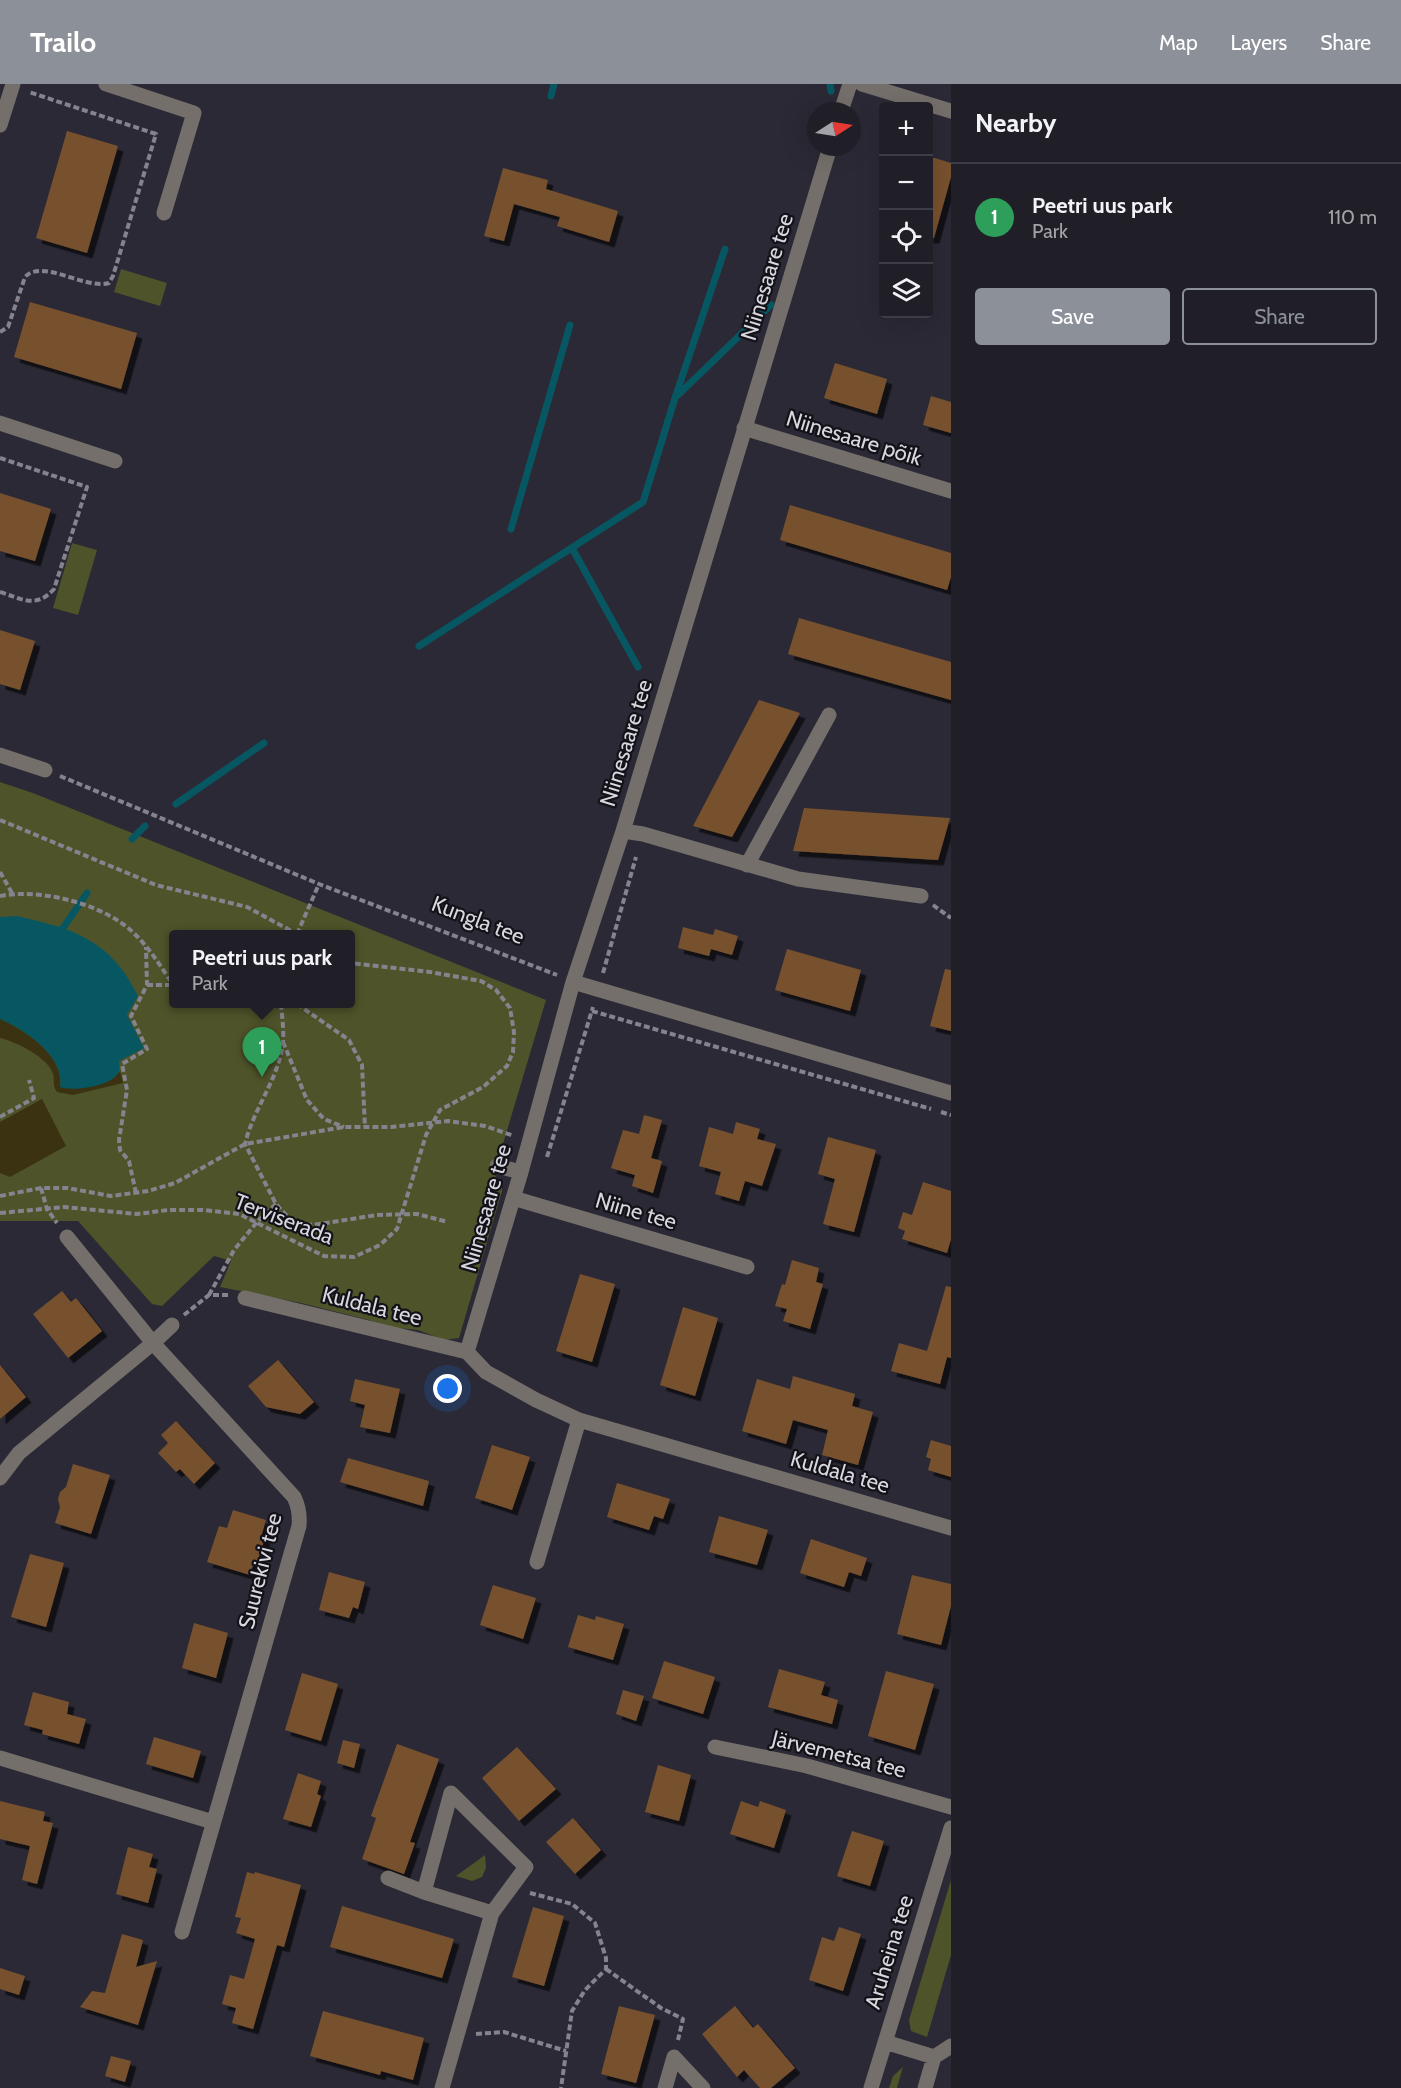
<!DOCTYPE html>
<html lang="en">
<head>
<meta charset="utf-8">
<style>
	:root { --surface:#201f28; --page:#282730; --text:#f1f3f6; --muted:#a2a2a8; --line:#3d3d45; --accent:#8c9099 }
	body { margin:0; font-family:Cabin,sans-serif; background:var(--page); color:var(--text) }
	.controls { position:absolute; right:18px; top:18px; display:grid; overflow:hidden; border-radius:6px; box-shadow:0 6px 24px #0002 }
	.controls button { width:54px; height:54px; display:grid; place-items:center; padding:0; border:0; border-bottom:2px solid var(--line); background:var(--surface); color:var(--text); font:30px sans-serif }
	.compass { position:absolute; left:807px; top:18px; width:54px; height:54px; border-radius:50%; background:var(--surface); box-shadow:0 6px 24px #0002; rotate:78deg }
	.you { position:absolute; left:448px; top:1305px; width:21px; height:21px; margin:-15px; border:4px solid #fff; border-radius:50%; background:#1a73e8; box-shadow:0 0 0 9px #1a73e833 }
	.badge { display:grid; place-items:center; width:39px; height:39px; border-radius:50%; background:var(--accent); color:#fff; font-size:20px; font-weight:700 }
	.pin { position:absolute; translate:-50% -50px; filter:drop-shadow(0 2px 3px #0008) }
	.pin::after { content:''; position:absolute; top:32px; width:21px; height:18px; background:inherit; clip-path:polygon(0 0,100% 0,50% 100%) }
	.popup { position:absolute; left:169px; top:846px; width:186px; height:78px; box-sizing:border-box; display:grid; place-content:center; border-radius:6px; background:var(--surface); filter:drop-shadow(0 2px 4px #0005); font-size:20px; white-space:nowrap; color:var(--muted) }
	.popup b { font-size:22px; color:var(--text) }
	.popup::after { content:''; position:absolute; left:50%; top:100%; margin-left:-12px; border:12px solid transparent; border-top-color:var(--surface) }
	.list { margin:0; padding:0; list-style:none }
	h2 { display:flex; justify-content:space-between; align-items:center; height:78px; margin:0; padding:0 24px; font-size:26px }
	h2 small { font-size:20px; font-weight:400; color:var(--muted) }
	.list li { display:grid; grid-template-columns:39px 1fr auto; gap:18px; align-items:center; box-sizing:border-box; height:108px; padding:0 24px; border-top:2px solid var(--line) }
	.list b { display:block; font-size:22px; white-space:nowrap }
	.list p { margin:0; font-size:20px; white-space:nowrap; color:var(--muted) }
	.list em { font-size:20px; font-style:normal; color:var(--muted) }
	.actions { display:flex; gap:12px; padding:18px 24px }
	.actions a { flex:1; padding:14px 0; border:2px solid var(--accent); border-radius:6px; text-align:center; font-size:21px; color:var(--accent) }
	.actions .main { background:var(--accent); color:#fff }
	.icon { flex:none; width:33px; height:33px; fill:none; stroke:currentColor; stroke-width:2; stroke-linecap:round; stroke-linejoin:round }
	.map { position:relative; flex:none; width:951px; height:2004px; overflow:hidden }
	header { display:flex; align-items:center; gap:36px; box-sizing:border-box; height:84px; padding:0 30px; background:var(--accent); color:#fff }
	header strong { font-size:28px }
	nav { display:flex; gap:33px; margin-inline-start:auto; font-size:21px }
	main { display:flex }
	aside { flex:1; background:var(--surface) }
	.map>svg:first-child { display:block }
	.green { fill:#4e5329; fill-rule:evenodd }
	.sand { fill:#3a3211 }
	.water { fill:#075763 }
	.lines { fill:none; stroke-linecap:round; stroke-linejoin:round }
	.stream { stroke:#075763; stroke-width:7 }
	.building { fill:#77512e; filter:url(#shadow) }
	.path { stroke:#85848e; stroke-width:4; stroke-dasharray:6 3; stroke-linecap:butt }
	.minor { stroke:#746f6a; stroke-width:15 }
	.labels { text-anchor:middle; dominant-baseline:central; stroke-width:4.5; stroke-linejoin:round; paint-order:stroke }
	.street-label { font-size:22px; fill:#d8d7df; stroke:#131218 }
</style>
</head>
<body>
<header>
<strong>Trailo</strong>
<nav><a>Map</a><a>Layers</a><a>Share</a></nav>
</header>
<main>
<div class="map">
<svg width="951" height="2004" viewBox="0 0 951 2004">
	<defs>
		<filter id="shadow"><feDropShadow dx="5.5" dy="5.5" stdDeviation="0" flood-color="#0009"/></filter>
	</defs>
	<rect width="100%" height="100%" fill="#2b2935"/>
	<path class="green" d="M 121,185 L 167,199 L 160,222 L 114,208 Z
		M 72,459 L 97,466 L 78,531 L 53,524 Z
		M 0,698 L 33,709 L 546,916 L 494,1090 L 502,1100 L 502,1107 L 459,1254 L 444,1256 L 418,1246 L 387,1243 L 369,1236 L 301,1219 L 220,1203 L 231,1177 L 214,1172 L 162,1222 L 152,1220 L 78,1137 L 0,1137 ZM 174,850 L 350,850 L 350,920 L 174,920 Z
		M 485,1771 L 486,1784 L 482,1793 L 472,1797 L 456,1792 Z
		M 951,1796 L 951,1871 L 927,1953 L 911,1947 L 909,1936 Z
		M 903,1983 L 897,2004 L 889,2004 L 893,1992 Z"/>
	<path class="sand" d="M 0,935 C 24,945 66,973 60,1003 L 114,994 L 120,987 L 123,999 L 73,1011 L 57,1008 C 52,1001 55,997 53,990 C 49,974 15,957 0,954 Z
		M 42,1015 L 66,1062 L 10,1093 L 0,1089 L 0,1038 Z"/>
	<path class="water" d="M 17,832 C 74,845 111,856 138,912 L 127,931 L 144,964 L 119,977 C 119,978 120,986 119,987 C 114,1002 73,1008 60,1003 C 66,973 24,945 0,935 L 0,833 Z"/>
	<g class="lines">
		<path class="stream" d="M 830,0 L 831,7
			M 551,12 L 554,0
			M 678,311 L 771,221
			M 511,445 L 570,241
			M 572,464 L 638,583
			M 419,562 L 643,418 L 675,314 L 725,165
			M 176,720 L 264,659
			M 132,755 L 145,742
			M 63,844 L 87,809"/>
	</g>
	<path class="building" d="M 67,47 L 118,62 L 87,169 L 36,154 Z
		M 928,72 L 951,79 L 951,93 L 934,154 L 928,154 Z
		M 503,84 L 548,96 L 546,105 L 618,127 L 609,158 L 557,142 L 560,133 L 514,120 L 504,157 L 484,152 Z
		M 30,218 L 137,249 L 121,305 L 14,273 Z
		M 835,279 L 887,295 L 877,330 L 824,314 Z
		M 931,312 L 951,318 L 951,349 L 923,341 Z
		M 0,409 L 51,425 L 35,477 L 0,467 Z
		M 790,421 L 951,469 L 951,493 L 947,506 L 780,456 Z
		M 799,534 L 951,578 L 951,616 L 788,570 Z
		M 0,546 L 35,557 L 20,606 L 0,600 Z
		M 759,616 L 800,629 L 732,753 L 693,742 Z
		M 804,724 L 950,734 L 938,776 L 793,767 Z
		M 683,843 L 713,851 L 715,845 L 738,852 L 732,871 L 711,865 L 709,872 L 678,864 Z
		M 787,865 L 861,886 L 850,927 L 775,906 Z
		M 945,885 L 951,886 L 951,947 L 930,942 Z
		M 644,1031 L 662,1036 L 651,1074 L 662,1077 L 653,1109 L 632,1102 L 635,1091 L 611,1084 L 623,1046 L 639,1050 Z
		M 736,1038 L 760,1045 L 757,1055 L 776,1060 L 762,1102 L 745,1097 L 739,1117 L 715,1110 L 721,1088 L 699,1082 L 709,1043 L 733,1050 Z
		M 828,1053 L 876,1066 L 854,1148 L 823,1140 L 835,1095 L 818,1090 Z
		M 923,1098 L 951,1107 L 951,1155 L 947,1169 L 902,1155 L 905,1147 L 898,1144 L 903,1128 L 912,1131 Z
		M 792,1176 L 819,1184 L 816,1198 L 823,1200 L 810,1245 L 783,1237 L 787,1225 L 775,1222 L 782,1200 L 785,1201 Z
		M 580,1190 L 615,1200 L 592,1278 L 556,1267 Z
		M 946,1202 L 951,1203 L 951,1274 L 947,1273 L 940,1300 L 891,1287 L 899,1259 L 927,1267 Z
		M 62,1207 L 71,1218 L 76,1214 L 102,1247 L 68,1274 L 33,1230 Z
		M 683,1223 L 718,1234 L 695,1312 L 660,1301 Z
		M 278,1276 L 314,1318 L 300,1330 L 266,1323 L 248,1302 Z
		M 0,1281 L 26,1313 L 0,1335 Z
		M 793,1292 L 855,1310 L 852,1322 L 873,1328 L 858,1381 L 822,1371 L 828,1346 L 793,1336 L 786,1360 L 742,1347 L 757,1295 L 790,1305 Z
		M 355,1295 L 400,1305 L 390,1349 L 360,1343 L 365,1321 L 350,1317 Z
		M 176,1337 L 215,1379 L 194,1400 L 180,1385 L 176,1388 L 158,1369 L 168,1359 L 161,1351 Z
		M 931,1356 L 951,1362 L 951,1393 L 928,1386 L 931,1375 L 926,1373 Z
		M 492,1361 L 530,1373 L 512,1426 L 475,1414 Z
		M 348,1374 L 429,1397 L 423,1422 L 340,1398 Z
		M 73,1380 L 110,1391 L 91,1450 L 55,1439 L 60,1423 L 58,1415 L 60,1408 L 66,1403 Z
		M 617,1399 L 670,1415 L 663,1435 L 654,1432 L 649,1446 L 607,1433 Z
		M 233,1426 L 266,1436 L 261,1453 L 265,1454 L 256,1482 L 253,1481 L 250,1491 L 207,1478 L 219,1442 L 227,1444 Z
		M 719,1432 L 768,1446 L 757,1481 L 709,1468 Z
		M 811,1455 L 867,1474 L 861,1492 L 849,1488 L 844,1503 L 800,1489 Z
		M 30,1470 L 64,1479 L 46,1543 L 11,1533 Z
		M 329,1488 L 365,1498 L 358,1525 L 353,1523 L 349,1534 L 319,1526 Z
		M 912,1491 L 951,1500 L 951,1522 L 941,1561 L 897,1550 Z
		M 493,1501 L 536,1514 L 523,1555 L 480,1541 Z
		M 578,1531 L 595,1536 L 596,1532 L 624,1540 L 613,1576 L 568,1563 Z
		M 194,1539 L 228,1549 L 216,1594 L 182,1584 Z
		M 664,1577 L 715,1593 L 703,1630 L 652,1614 Z
		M 779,1585 L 825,1598 L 821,1611 L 838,1616 L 832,1640 L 768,1623 Z
		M 886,1587 L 934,1600 L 915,1666 L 868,1652 Z
		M 302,1589 L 338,1600 L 321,1657 L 285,1646 Z
		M 623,1606 L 644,1612 L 636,1637 L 616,1630 Z
		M 33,1608 L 69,1618 L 67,1630 L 86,1635 L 79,1660 L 42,1650 L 43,1646 L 24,1641 Z
		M 154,1653 L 201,1667 L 193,1694 L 146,1680 Z
		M 343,1656 L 360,1660 L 354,1684 L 337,1679 Z
		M 397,1660 L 439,1675 L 410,1758 L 415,1759 L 404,1790 L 362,1775 L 376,1734 L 371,1732 Z
		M 517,1663 L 556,1705 L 519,1737 L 482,1694 Z
		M 658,1681 L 691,1691 L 679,1737 L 645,1728 Z
		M 298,1689 L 321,1697 L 317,1710 L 321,1712 L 311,1743 L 283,1735 Z
		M 0,1717 L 45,1728 L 43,1737 L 53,1739 L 37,1800 L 22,1796 L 30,1762 L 0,1755 Z
		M 741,1717 L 758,1723 L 760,1717 L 786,1726 L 774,1764 L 730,1750 Z
		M 573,1734 L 601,1766 L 575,1790 L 546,1758 Z
		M 852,1747 L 884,1757 L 870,1802 L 837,1792 Z
		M 128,1763 L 153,1770 L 149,1783 L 157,1785 L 148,1819 L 116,1810 Z
		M 247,1788 L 254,1790 L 255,1788 L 301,1801 L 284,1863 L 277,1861 L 253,1945 L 232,1939 L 236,1924 L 222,1920 L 230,1891 L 244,1895 L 255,1855 L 236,1849 L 241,1834 L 235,1833 Z
		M 342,1822 L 454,1855 L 442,1894 L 330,1863 Z
		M 533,1823 L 564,1832 L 544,1902 L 512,1893 Z
		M 839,1843 L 861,1850 L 843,1907 L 809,1896 L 822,1853 L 834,1857 Z
		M 122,1850 L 143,1856 L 136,1883 L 157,1877 L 138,1941 L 80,1923 L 92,1907 L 105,1909 Z
		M 0,1884 L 25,1892 L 19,1911 L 0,1905 Z
		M 619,1922 L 655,1931 L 636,1999 L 601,1990 Z
		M 735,1922 L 753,1944 L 758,1940 L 795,1984 L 771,2004 L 760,2004 L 744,1986 L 737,1993 L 702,1950 Z
		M 323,1927 L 424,1954 L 413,1996 L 381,1987 L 380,1991 L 310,1972 Z
		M 111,1972 L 131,1977 L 125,1998 L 105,1992 Z"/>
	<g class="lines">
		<path class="path" d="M 0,248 L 8,243 L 25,193 C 42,174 85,206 109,199 L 113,192 L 156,50 L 29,8
			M 0,374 L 87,403 L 54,505 C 36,525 22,515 0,508
			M 60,692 L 319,800 L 557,891
			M 0,736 L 156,801 L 247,823 L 297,850
			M 0,788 L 12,809
			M 0,812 C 37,805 89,817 120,838 C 143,853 159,880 174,902
			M 933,821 L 951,834
			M 297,850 L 319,800
			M 603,889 L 636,773
			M 147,901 L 173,901
			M 281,920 C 282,932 284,946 283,958 C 279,995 253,1025 245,1060 L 276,1120 L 286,1131 L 299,1139 L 313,1141 L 377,1131 L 417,1130 L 448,1138
			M 297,920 L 349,956 L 362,981 L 365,1043
			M 592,927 L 931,1025
			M 283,958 L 307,1016 L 324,1035 L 344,1043
			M 941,1028 L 951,1031
			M 0,1033 L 34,1014 L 29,996
			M 547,1073 L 593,923
			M 41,1104 L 47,1125 L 57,1139
			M 136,1109 L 129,1077 L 120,1066 L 119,1056 L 127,1006 L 122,980 L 147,965 L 131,932 L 147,901 L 146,863
			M 0,1112 L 41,1104 L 67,1104 L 111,1112 L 148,1107 L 175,1099 L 245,1060 L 344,1043 L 391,1043 L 448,1037 L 485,1042 L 514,1052
			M 0,1129 L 64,1123 L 137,1130 L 168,1126 L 203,1126 L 239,1130 L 324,1172 L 354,1173 L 380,1161 L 397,1145 L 426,1051 L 440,1026 L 483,1003 L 507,982 L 513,968 L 514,948 L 510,924 L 496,906 L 481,897 L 430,888 L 350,879
			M 209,1211 L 234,1166 L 257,1138 L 276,1120
			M 184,1231 L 209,1211 L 230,1211
			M 530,1809 L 572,1820 L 595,1839 L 606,1874 L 606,1885 L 585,1906 L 572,1927 L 561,2004
			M 606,1885 L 661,1924 L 683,1935 L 678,1956
			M 476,1950 L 504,1948 L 566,1967"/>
		<path class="minor" d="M 106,0 L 194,29 L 164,129
			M 862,0 L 951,27
			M 841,27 L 850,0
			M 0,41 L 13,0
			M 0,339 L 115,377
			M 744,344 L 951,407
			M 0,671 L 45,686
			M 623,747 L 643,750 L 798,795 L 921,812
			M 747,781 L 829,631
			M 573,898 L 951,1009
			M 497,1082 L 521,1088
			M 513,1114 L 747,1183
			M 67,1153 L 153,1259 L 172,1241
			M 245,1214 L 467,1268 L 486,1288 L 536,1316 L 579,1336 L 951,1444
			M 467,1268 L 521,1088 L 573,898 L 623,747 L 830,63
			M 0,1394 L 19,1369 L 153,1259 L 294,1413 C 299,1423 300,1431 299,1442 L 182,1848
			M 537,1478 L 579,1336
			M 715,1663 L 807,1682 L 951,1723
			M 0,1674 L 213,1738
			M 388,1794 L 424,1808
			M 885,1958 L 934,1973
			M 442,2004 L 492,1829 L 526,1783 L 451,1709 L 424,1808 L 492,1829
			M 665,2004 L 674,1973 L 703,2004
			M 871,2004 L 951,1744
			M 925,2004 L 934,1973 L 951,1962"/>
	</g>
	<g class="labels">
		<g class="street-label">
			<text transform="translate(767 193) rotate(-73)">Niinesaare tee</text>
			<text transform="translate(854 354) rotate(17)">Niinesaare põik</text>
			<text transform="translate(626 659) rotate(-73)">Niinesaare tee</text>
			<text transform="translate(478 836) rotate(21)">Kungla tee</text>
			<text transform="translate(486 1124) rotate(-74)">Niinesaare tee</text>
			<text transform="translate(636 1127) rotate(16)">Niine tee</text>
			<text transform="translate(284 1135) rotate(21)">Terviserada</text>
			<text transform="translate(372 1222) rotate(14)">Kuldala tee</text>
			<text transform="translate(840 1388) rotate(16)">Kuldala tee</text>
			<text transform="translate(260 1487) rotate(-76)">Suurekivi tee</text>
			<text transform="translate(839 1670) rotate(14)">Järvemetsa tee</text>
			<text transform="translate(889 1868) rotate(-73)">Aruheina tee</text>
		</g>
	</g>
</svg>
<div class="controls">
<button>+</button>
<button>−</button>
<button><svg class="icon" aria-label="locate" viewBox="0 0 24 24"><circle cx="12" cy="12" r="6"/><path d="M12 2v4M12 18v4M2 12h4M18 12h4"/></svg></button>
<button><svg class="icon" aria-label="layers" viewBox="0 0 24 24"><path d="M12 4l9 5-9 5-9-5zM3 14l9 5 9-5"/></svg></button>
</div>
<svg class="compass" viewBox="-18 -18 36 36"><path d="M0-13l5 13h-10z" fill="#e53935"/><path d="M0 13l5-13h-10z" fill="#a2a2a8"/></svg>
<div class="you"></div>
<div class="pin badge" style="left:262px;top:993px;background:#2e9e5b">1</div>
<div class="popup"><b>Peetri uus park</b>Park</div>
</div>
<aside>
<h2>Nearby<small></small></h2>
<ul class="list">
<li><span class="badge" style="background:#2e9e5b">1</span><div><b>Peetri uus park</b><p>Park</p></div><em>110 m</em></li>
</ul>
<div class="actions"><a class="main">Save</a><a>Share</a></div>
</aside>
</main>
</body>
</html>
